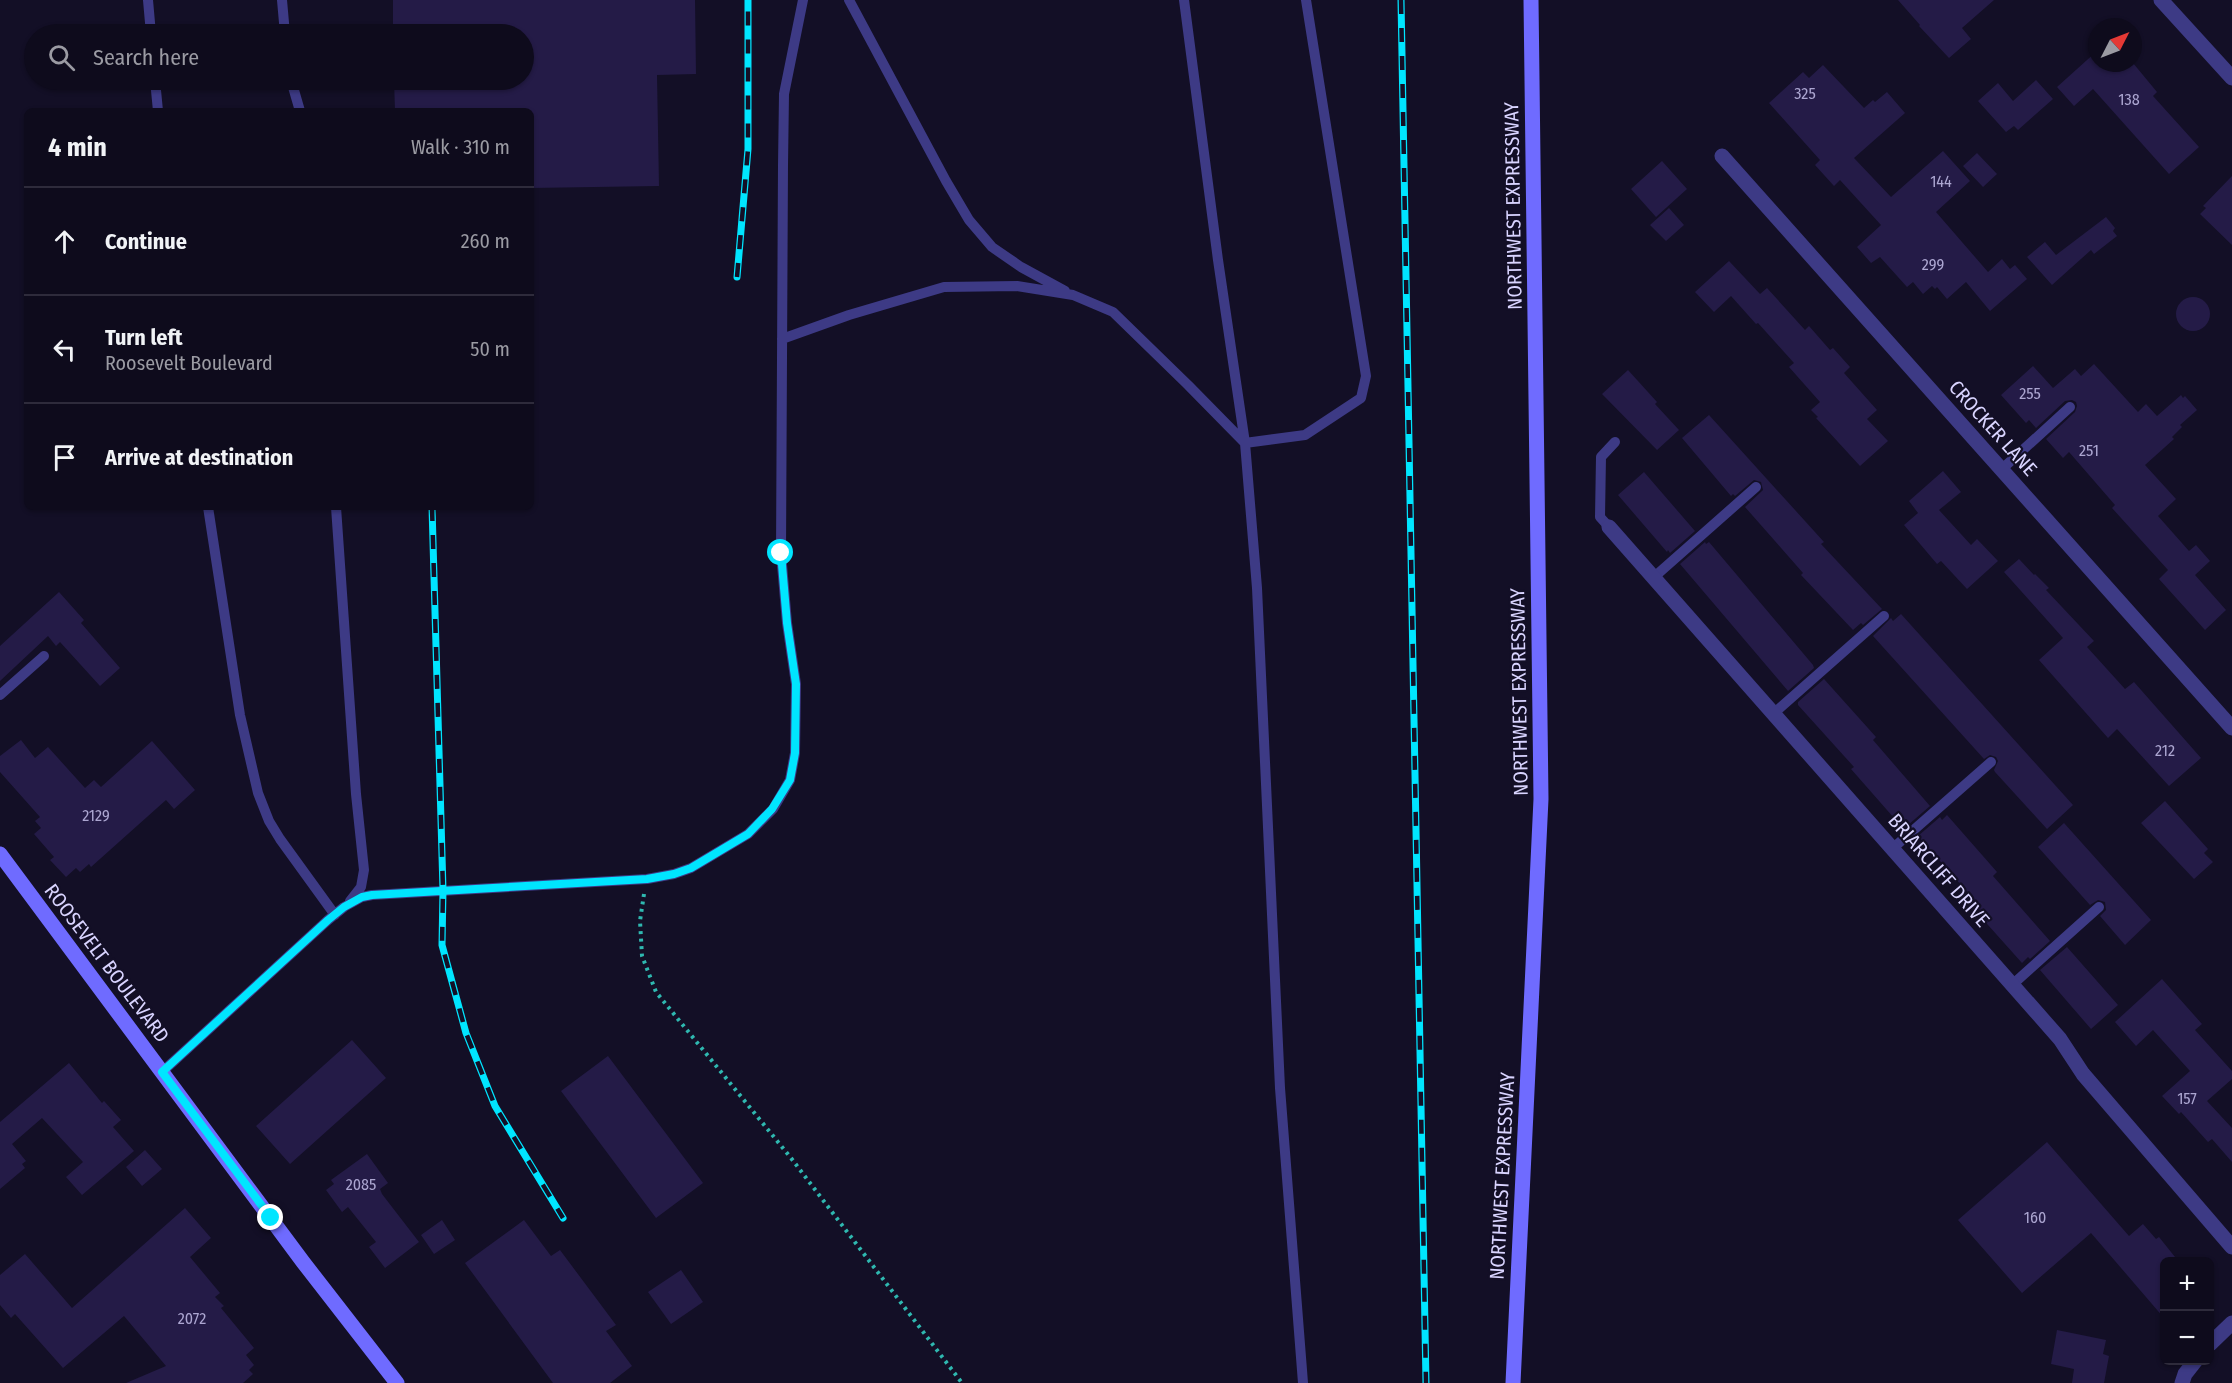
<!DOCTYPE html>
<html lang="en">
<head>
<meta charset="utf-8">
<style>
	:root { --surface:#0e0b1c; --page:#171425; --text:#f1f3f6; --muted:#9b9ba3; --line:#2e2b3b }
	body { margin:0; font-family:"Fira Sans Condensed",sans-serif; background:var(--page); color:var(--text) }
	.controls { position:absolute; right:18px; bottom:18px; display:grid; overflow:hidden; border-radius:9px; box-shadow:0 2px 4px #0004 }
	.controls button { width:54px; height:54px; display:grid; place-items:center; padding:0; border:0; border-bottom:2px solid var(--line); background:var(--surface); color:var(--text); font:30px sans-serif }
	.compass { position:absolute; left:2088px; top:18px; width:54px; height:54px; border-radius:50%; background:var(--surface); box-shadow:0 2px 4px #0004; rotate:48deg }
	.stop { position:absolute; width:18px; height:18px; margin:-14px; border:4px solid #00e5ff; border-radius:50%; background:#fff }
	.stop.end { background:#00e5ff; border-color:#fff; box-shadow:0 2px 6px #0008 }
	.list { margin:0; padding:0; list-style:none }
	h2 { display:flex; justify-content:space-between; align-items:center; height:78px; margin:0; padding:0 24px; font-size:26px }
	h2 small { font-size:20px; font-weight:400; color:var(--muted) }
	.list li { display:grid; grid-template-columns:39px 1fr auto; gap:18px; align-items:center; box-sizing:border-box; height:108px; padding:0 24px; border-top:2px solid var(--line) }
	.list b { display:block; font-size:22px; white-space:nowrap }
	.list p { margin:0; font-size:20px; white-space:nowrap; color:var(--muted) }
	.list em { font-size:20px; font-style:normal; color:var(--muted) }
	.icon { flex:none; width:33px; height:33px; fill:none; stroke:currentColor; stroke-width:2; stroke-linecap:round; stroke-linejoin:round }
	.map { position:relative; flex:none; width:2232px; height:1383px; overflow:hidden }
	.search { position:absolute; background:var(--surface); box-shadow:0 2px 4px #0004; left:24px; top:24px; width:510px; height:66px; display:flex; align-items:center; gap:15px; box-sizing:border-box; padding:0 21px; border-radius:33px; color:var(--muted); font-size:22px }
	.panel { position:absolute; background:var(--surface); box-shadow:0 2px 4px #0004; left:24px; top:108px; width:510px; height:402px; border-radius:9px }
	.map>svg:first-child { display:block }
	.building { fill:#241b47 }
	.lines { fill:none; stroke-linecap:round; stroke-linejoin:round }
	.path { stroke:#2fb8b0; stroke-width:4; stroke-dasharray:3 4.5; stroke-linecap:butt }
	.service { stroke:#3d3a85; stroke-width:10 }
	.minor { stroke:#3d3a85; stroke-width:15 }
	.tertiary { stroke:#3d3a85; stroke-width:15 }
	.secondary { stroke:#6f6bff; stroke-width:15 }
	.rail-casing { stroke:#00e5ff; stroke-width:7 }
	.rail { stroke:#130f26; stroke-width:4.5; stroke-dasharray:14; stroke-linecap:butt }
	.route { stroke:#00e5ff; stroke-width:8 }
	.labels { text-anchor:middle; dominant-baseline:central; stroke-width:4.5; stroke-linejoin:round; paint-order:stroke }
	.number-label { font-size:16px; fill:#aca6d1 }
	.street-label { font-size:20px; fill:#d9d4ff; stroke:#130f26 }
</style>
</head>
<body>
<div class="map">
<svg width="2232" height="1383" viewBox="0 0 2232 1383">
	<rect width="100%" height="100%" fill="#130f26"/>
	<path class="building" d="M 393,0 L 695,0 L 696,74 L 657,75 L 659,186 L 531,188 L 531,111 L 395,111 L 394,80 L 524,80 L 524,34 L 393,34 Z
		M 1898,0 L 1994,0 L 1962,28 L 1971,39 L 1949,58 L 1919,26 L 1920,25 Z
		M 2097,51 L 2097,63 L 2133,63 L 2157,92 L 2153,96 L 2199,147 L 2169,174 L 2093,89 L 2074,106 L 2057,87 Z
		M 1823,65 L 1864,108 L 1873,100 L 1875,102 L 1887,92 L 1905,113 L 1854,158 L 1891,197 L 1943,151 L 1970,181 L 1936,212 L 1988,272 L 2002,259 L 2010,269 L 2015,265 L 2027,279 L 1990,311 L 1966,282 L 1947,299 L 1937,287 L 1935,289 L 1932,286 L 1923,294 L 1913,282 L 1907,287 L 1880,257 L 1871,263 L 1857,247 L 1881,225 L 1840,180 L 1834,186 L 1815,165 L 1820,160 L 1769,103 L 1803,72 L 1809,78 Z
		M 2036,80 L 2053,99 L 2018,130 L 2014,126 L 2006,132 L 1978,101 L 1998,83 L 2013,101 Z
		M 1977,153 L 1997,174 L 1983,187 L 1963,166 Z
		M 1662,161 L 1687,189 L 1656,217 L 1631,189 Z
		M 2232,176 L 2232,245 L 2200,214 L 2206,208 L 2203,206 Z
		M 1669,208 L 1684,225 L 1666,241 L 1650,225 Z
		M 2106,217 L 2115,228 L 2113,231 L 2117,236 L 2094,254 L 2091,250 L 2052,285 L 2027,257 L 2045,242 L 2056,255 Z
		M 1729,261 L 1760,294 L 1767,288 L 1805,330 L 1809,326 L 1830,350 L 1833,348 L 1850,367 L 1844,373 L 1877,410 L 1867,419 L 1888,441 L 1860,466 L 1816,418 L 1818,417 L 1811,410 L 1820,402 L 1789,367 L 1794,363 L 1758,323 L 1756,324 L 1731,296 L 1714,312 L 1695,292 Z
		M2176 314a17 17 0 1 1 34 0a17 17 0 1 1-34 0Z
		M 2094,364 L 2138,412 L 2146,404 L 2157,416 L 2181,395 L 2183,398 L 2185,396 L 2197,410 L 2180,425 L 2182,427 L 2172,437 L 2174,439 L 2145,465 L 2176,499 L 2158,516 L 2189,551 L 2196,545 L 2210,561 L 2195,575 L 2226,610 L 2205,630 L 2159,579 L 2168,570 L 2112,508 L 2115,505 L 2069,452 L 2063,458 L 2046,439 L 2075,412 L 2077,406 L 2076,402 L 2072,400 L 2065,401 L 2036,428 L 2029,420 L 2026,423 L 2001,395 L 2033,366 L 2053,388 L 2075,369 L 2081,376 Z
		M 1628,370 L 1657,402 L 1655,404 L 1679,430 L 1657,450 L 1602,394 Z
		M 1709,415 L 1824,542 L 1821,544 L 1882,609 L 1863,625 L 1861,623 L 1853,630 L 1801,575 L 1803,573 L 1745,507 L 1763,490 L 1761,482 L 1754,480 L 1735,496 L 1733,494 L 1731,496 L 1682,438 Z
		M 1943,471 L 1961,492 L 1939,510 L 1971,545 L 1977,539 L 1998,561 L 1967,589 L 1941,561 L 1937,564 L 1904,525 L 1918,513 L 1909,501 Z
		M 1644,472 L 1695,531 L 1670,553 L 1668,550 L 1667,552 L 1618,495 Z
		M 1705,542 L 1706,544 L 1709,542 L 1813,665 L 1814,668 L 1788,691 L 1680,564 Z
		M 2019,559 L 2034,575 L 2035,574 L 2049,588 L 2046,590 L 2094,641 L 2087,647 L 2125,689 L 2134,682 L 2201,758 L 2169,786 L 2117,729 L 2108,738 L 2039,660 L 2063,638 L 2004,572 Z
		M 59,592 L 84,620 L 81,623 L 120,668 L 100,686 L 60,642 L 56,646 L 48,636 L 0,681 L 0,646 Z
		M 1901,614 L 2073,805 L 2047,829 L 1995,772 L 1994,770 L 1998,761 L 1996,757 L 1990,755 L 1984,759 L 1873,636 L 1891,618 L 1893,621 Z
		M 1824,679 L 1876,737 L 1873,740 L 1930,806 L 1908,825 L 1906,823 L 1901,826 L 1851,769 L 1854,767 L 1798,705 L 1798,702 Z
		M 21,740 L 35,758 L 48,747 L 85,788 L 94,780 L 101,787 L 152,741 L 195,790 L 174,809 L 166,800 L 91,867 L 89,864 L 80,872 L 76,868 L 66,877 L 50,860 L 54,857 L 34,834 L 41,828 L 35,821 L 40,817 L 0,772 L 0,756 Z
		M 2165,801 L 2208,849 L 2204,853 L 2213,862 L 2194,879 L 2141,823 Z
		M 1947,815 L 1997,872 L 1993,876 L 2050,941 L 2030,959 L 2028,957 L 2022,963 L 1971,906 L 1976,902 L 1918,836 L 1940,817 L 1942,820 Z
		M 2064,823 L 2151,920 L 2125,945 L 2100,916 L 2106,910 L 2105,902 L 2098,900 L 2090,905 L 2038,847 Z
		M 2067,947 L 2118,1005 L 2091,1029 L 2040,970 Z
		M 2162,979 L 2202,1024 L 2195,1030 L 2232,1071 L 2232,1079 L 2207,1101 L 2232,1128 L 2232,1162 L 2212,1139 L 2208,1142 L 2181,1112 L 2179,1114 L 2162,1096 L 2190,1071 L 2153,1030 L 2136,1046 L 2115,1022 Z
		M 352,1040 L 386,1078 L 290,1164 L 256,1126 Z
		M 608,1056 L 703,1183 L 656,1218 L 561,1091 Z
		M 69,1063 L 102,1103 L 104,1101 L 121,1120 L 113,1127 L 134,1151 L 82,1195 L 66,1177 L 83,1162 L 42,1118 L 12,1144 L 26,1161 L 22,1164 L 25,1168 L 0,1189 L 0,1122 Z
		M 2047,1142 L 2129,1236 L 2143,1224 L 2156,1239 L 2159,1237 L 2179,1262 L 2164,1262 L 2164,1318 L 2091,1233 L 2022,1293 L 1958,1220 Z
		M 145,1150 L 162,1169 L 142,1186 L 126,1167 Z
		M 367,1154 L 388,1183 L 380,1189 L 382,1194 L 419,1242 L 385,1268 L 369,1247 L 376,1242 L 348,1207 L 342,1212 L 326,1190 L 334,1184 L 331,1180 Z
		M 185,1208 L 211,1238 L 190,1257 L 220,1293 L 215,1297 L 224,1306 L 221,1308 L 254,1348 L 246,1355 L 254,1365 L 249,1370 L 253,1374 L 243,1383 L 126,1383 L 166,1366 L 124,1316 L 63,1368 L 15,1314 L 11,1318 L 0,1305 L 0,1275 L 25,1254 L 72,1308 Z
		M 442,1220 L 455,1240 L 434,1254 L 421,1235 Z
		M 524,1220 L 551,1256 L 560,1250 L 616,1325 L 606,1331 L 632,1366 L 610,1383 L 553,1383 L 465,1263 Z
		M 681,1270 L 703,1302 L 671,1324 L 648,1292 Z
		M 2057,1330 L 2106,1340 L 2103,1354 L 2109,1356 L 2104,1383 L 2072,1383 L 2074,1369 L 2051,1364 Z"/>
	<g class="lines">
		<path class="path" d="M 644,894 L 640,921 L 642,956 L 656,992 L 791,1158 L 962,1383"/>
		<path class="service" d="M 148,0 L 151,34
			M 282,0 L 285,34
			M 849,0 L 946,181 L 969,220 L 992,247 L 1021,267 L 1065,291
			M 1184,0 L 1218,260 L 1245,443 L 1257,588 L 1280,1088 L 1303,1383
			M 155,80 L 158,111
			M 291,80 L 300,111
			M 782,339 L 849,315 L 944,287 L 1017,286 L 1073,295 L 1113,312 L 1188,385 L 1245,443 L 1305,435 L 1361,398 L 1366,376 L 1306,0
			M 2002,469 L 2070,407
			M 208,507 L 240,715 L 258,793 L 269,821 L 280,839 L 335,915
			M 336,507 L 356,794 L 364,870 L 361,887 L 350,901
			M 1609,527 L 1600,517 L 1601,457 L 1615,442
			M 1653,578 L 1756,487
			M 0,695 L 44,656
			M 1773,714 L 1884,616
			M 1892,849 L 1991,762
			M 2012,985 L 2099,907
			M 162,1072 L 328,920 L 344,907 L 362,897 L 372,895 L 647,879 L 674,874 L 691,868 L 748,834 L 773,809 L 790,780 L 795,753 L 796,684 L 787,623 L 781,553 L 783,165 L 784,94 L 803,0"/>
		<path class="minor" d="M 1722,156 L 2232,728
			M 1609,527 L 2060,1039 L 2083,1074 L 2232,1247
			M 2210,1344 L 2232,1323
			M 2182,1383 L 2185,1374 L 2196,1360"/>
		<path class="tertiary" d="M 2161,0 L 2232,78"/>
		<path class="secondary" d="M 0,854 L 303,1262 L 397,1383
			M 1513,1383 L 1541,799 L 1531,0"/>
		<defs>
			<path id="rail" d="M 1401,0 L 1426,1383
				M 737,277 L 748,149 L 748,0
				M 432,507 L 443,890 L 442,945 L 466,1033 L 495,1106 L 563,1218"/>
		</defs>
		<use href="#rail" class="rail-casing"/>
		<use href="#rail" class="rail"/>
	</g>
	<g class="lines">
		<path class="route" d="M 271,1218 L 162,1072 L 328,920 L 344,907 L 362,897 L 372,895 L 647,879 L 674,874 L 691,868 L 748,834 L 772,809 L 790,780 L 795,753 L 796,684 L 787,623 L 781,553"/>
	</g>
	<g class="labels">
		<g class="number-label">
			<text x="1805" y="93">325</text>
			<text x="2129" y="99">138</text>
			<text x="1941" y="181">144</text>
			<text x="1933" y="264">299</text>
			<text x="2030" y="393">255</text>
			<text x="2089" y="450">251</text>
			<text x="2165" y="750">212</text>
			<text x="96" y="815">2129</text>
			<text x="2187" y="1098">157</text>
			<text x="361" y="1184">2085</text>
			<text x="2035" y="1217">160</text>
			<text x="192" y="1318">2072</text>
		</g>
		<g class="street-label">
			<text transform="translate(1513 206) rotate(-91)">NORTHWEST EXPRESSWAY</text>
			<text transform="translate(1993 428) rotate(48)">CROCKER LANE</text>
			<text transform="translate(1519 692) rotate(-91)">NORTHWEST EXPRESSWAY</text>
			<text transform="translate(1939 870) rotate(49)">BRIARCLIFF DRIVE</text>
			<text transform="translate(107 963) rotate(53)">ROOSEVELT BOULEVARD</text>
			<text transform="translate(1502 1176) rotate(-87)">NORTHWEST EXPRESSWAY</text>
		</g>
	</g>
</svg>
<div class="controls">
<button>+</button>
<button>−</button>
</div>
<svg class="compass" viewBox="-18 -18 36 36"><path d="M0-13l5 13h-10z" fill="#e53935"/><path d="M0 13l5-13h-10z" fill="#9b9ba3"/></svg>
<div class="stop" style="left:781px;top:553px"></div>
<div class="stop end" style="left:271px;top:1218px"></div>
<div class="search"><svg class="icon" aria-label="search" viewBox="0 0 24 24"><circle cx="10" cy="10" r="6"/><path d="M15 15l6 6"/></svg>Search here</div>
<section class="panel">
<h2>4 min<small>Walk · 310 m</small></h2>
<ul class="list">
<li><svg class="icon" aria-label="ahead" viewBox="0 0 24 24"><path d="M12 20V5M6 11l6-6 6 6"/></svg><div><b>Continue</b></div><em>260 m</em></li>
<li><svg class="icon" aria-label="left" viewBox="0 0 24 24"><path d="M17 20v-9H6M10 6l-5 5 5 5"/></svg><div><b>Turn left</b><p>Roosevelt Boulevard</p></div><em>50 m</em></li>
<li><svg class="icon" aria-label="arrive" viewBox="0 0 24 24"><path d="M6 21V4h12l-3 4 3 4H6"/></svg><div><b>Arrive at destination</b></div></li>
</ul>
</section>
</div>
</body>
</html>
